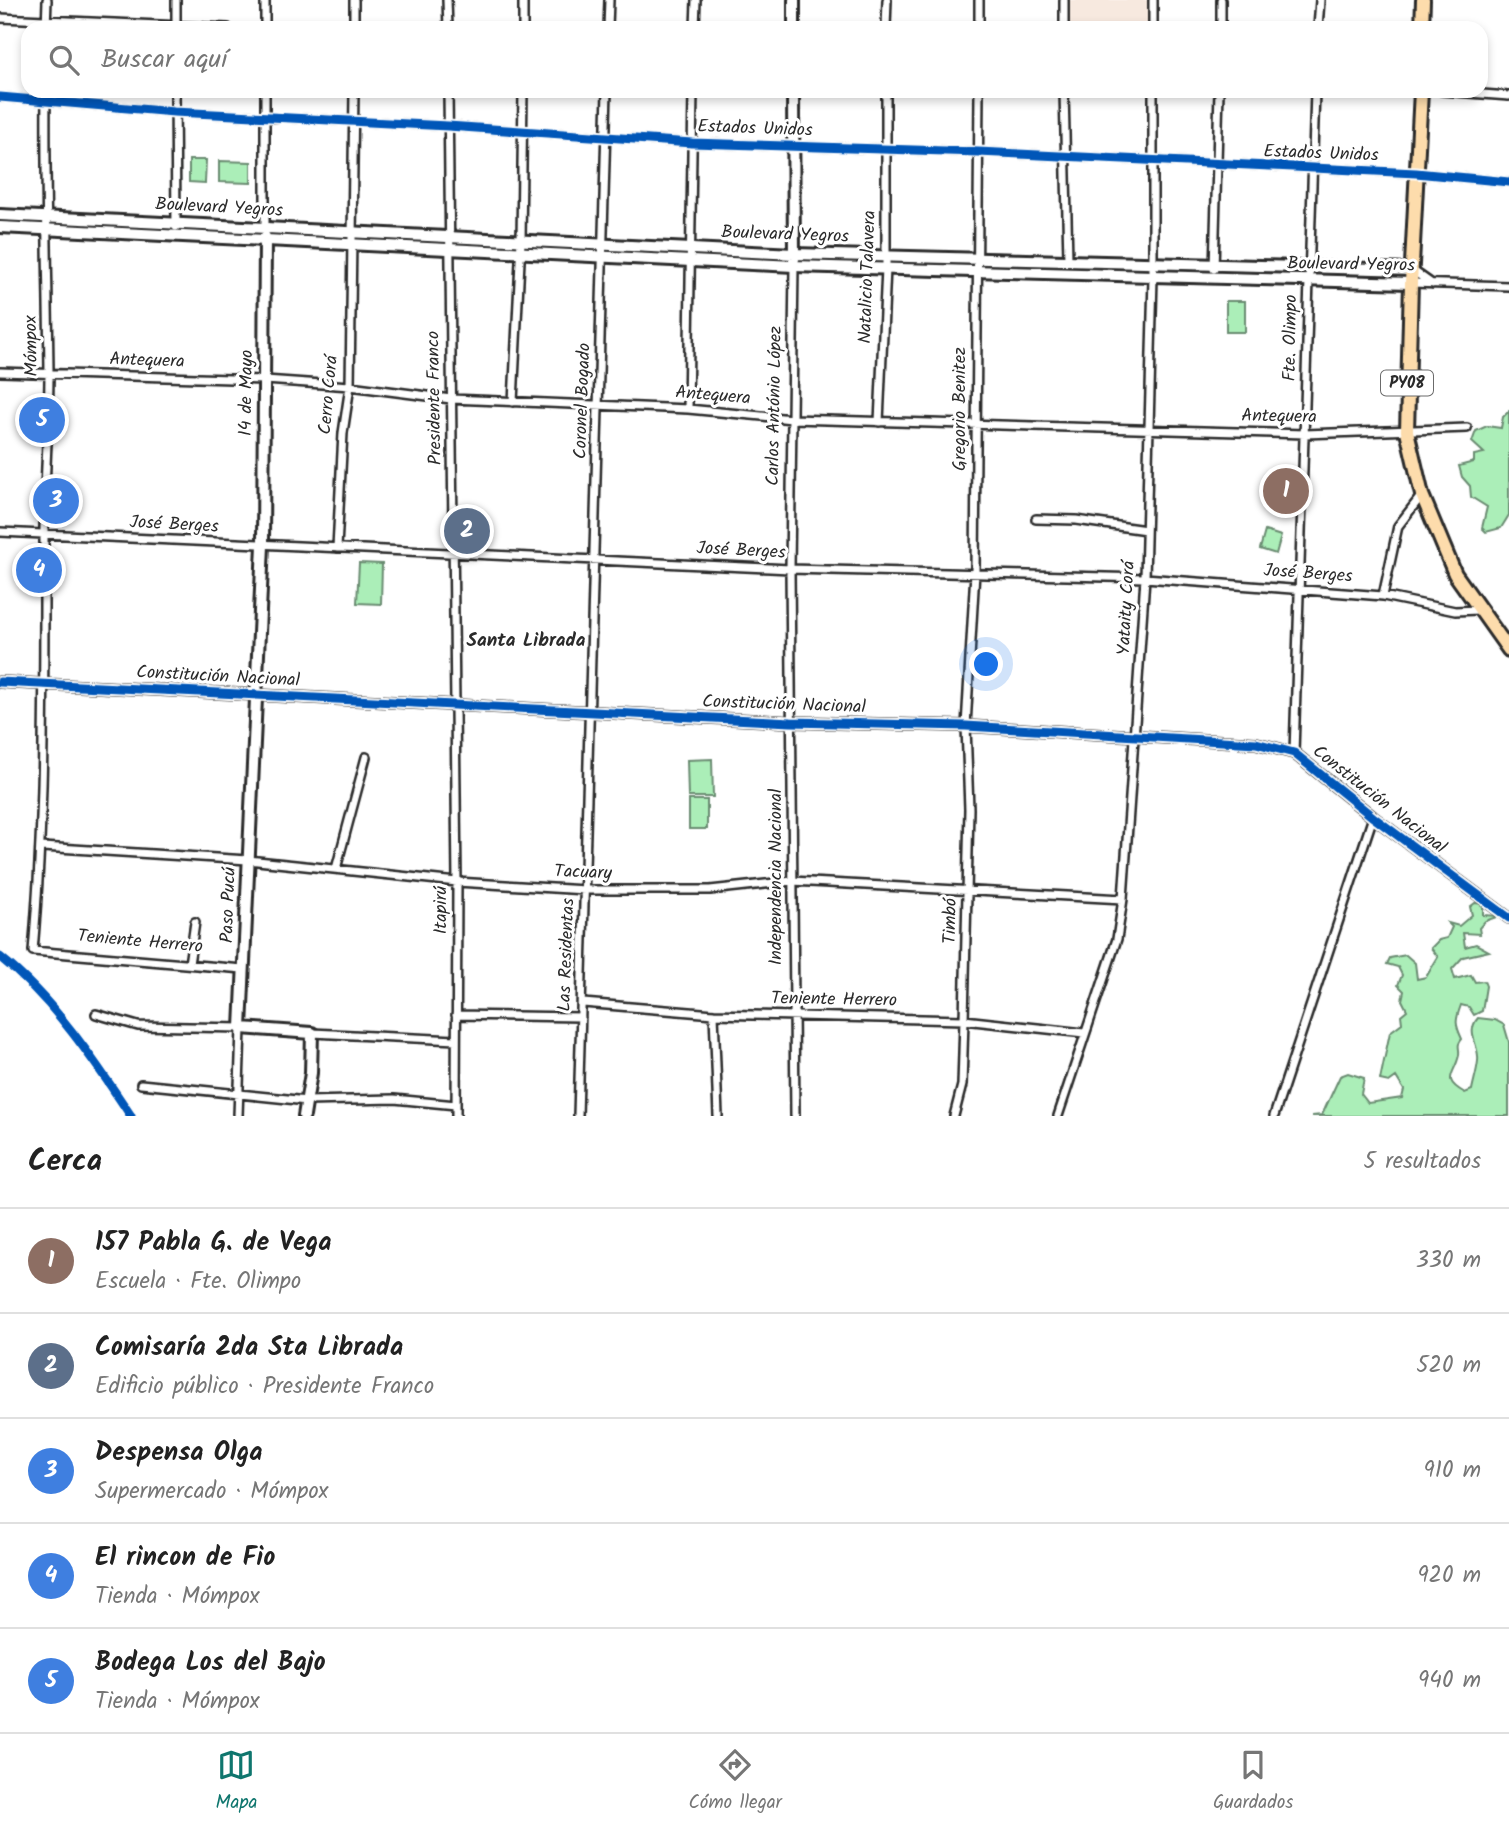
<!DOCTYPE html>
<html lang="es">
<head>
<meta charset="utf-8">
<style>
	:root { --surface:#fff; --page:#f2f2f2; --text:#222; --muted:#767676; --line:#e0e0e0; --accent:#0f766e }
	body { margin:0; font-family:Kalam,sans-serif; background:var(--page); color:var(--text) }
	.you { position:absolute; left:987px; top:665px; width:24px; height:24px; margin:-18px; border:5px solid #fff; border-radius:50%; background:#1a73e8; box-shadow:0 0 0 10px #1a73e833 }
	.badge { display:grid; place-items:center; width:46px; height:46px; border-radius:50%; background:var(--accent); color:#fff; font-size:23px; font-weight:700 }
	.pin { position:absolute; translate:-50% -50%; border:4px solid #fff; box-shadow:0 2px 7px #0006 }
	.list { margin:0; padding:0; list-style:none }
	h2 { display:flex; justify-content:space-between; align-items:center; height:91px; margin:0; padding:0 28px; font-size:30px }
	h2 small { font-size:23px; font-weight:400; color:var(--muted) }
	.list li { display:grid; grid-template-columns:46px 1fr auto; gap:21px; align-items:center; box-sizing:border-box; height:105px; padding:0 28px; border-top:2px solid var(--line) }
	.list b { display:block; font-size:26px; white-space:nowrap }
	.list p { margin:0; font-size:23px; white-space:nowrap; color:var(--muted) }
	.list em { font-size:23px; font-style:normal; color:var(--muted) }
	.icon { flex:none; width:38px; height:38px; fill:none; stroke:currentColor; stroke-width:2; stroke-linecap:round; stroke-linejoin:round }
	.map { position:relative; flex:none; width:1509px; height:1116px; overflow:hidden }
	.search { position:absolute; background:var(--surface); box-shadow:0 4px 10px #0003; left:21px; right:21px; top:21px; height:77px; display:flex; align-items:center; gap:18px; box-sizing:border-box; padding:0 24px; border-radius:21px; color:var(--muted); font-size:26px }
	.sheet { height:616px; background:var(--surface) }
	nav { display:flex; justify-content:space-around; align-items:center; box-sizing:border-box; height:98px; border-top:2px solid var(--line); background:var(--surface); font-size:19px; color:var(--muted) }
	nav a { display:grid; justify-items:center; gap:4px }
	nav .on { color:var(--accent) }
	.map>svg:first-child { display:block }
	.built { fill:#f7e9df }
	.green { fill:#abeeb8; stroke:#6b8c72; stroke-width:2 }
	.lines { fill:none; stroke-linecap:round; stroke-linejoin:round }
	.minor-casing { stroke:#2b2b2b; stroke-width:12 }
	.tertiary-casing { stroke:#2b2b2b; stroke-width:14 }
	.secondary-casing { stroke:#2b2b2b; stroke-width:16 }
	.trunk-casing { stroke:#2b2b2b; stroke-width:18 }
	.minor { stroke:#fff; stroke-width:7 }
	.tertiary { stroke:#fff; stroke-width:9 }
	.secondary { stroke:#fff; stroke-width:10 }
	.trunk { stroke:#fddcac; stroke-width:12 }
	.cycleway-casing { stroke:#fff; stroke-width:13 }
	.cycleway { stroke:#0057b8; stroke-width:9 }
	.labels { text-anchor:middle; dominant-baseline:central; stroke-width:6; stroke-linejoin:round; paint-order:stroke }
	.shield { fill:#fff; stroke:#6b6b6b; stroke-width:2 }
	.shield-label { font-size:16px; font-weight:bold; fill:#2b2b2b }
	.street-label { font-size:18px; fill:#2b2b2b; stroke:#fff }
	.neighbourhood-label { font-size:19px; font-weight:bold; fill:#2b2b2b; stroke:#fff }
</style>
</head>
<body>
<div class="map">
<svg width="1509" height="1116" viewBox="0 0 1509 1116">
	<rect width="100%" height="100%" fill="#fff"/>
	<filter id="ink" filterUnits="userSpaceOnUse"><feTurbulence type="fractalNoise" baseFrequency=".0143" numOctaves="2"/><feDisplacementMap in="SourceGraphic" scale="14" xChannelSelector="R" yChannelSelector="G"/><feConvolveMatrix kernelMatrix="1 2 1 2 8 2 1 2 1" color-interpolation-filters="sRGB"/></filter>
	<g filter="url(#ink)">
		<path class="built" d="M 1070,0 L 1151,0 L 1151,28 L 1070,28 Z"/>
		<path class="green" d="M 189,160 L 206,160 L 205,183 L 189,182 Z
			M 219,161 L 251,162 L 251,183 L 219,182 Z
			M 1226,301 L 1245,301 L 1245,332 L 1226,332 Z
			M 1509,411 L 1509,515 L 1501,528 L 1486,532 L 1482,528 L 1487,507 L 1471,497 L 1470,486 L 1462,477 L 1459,466 L 1474,462 L 1474,455 L 1484,453 L 1472,442 L 1476,431 L 1487,426 L 1501,428 L 1503,417 Z
			M 1265,531 L 1281,536 L 1276,554 L 1260,549 Z
			M 359,563 L 382,564 L 381,604 L 357,603 Z
			M 712,759 L 713,797 L 688,797 L 687,760 Z
			M 689,800 L 707,800 L 707,829 L 689,829 Z
			M 1475,903 L 1483,904 L 1483,915 L 1499,916 L 1485,921 L 1479,928 L 1480,934 L 1463,933 L 1465,947 L 1476,944 L 1489,951 L 1463,957 L 1452,969 L 1455,979 L 1471,975 L 1475,982 L 1484,981 L 1486,986 L 1482,1011 L 1474,1015 L 1469,1007 L 1461,1005 C 1455,1021 1455,1024 1462,1039 C 1456,1046 1460,1047 1459,1055 C 1455,1075 1440,1079 1465,1093 L 1472,1090 C 1474,1080 1477,1071 1478,1061 C 1480,1045 1465,1033 1478,1018 L 1495,1020 L 1504,1025 L 1509,1042 L 1509,1116 L 1312,1116 L 1322,1115 L 1340,1076 L 1348,1073 L 1364,1078 L 1361,1094 L 1368,1103 L 1402,1098 L 1404,1090 L 1396,1077 L 1389,1082 L 1380,1080 L 1390,1032 L 1402,1023 L 1401,1015 L 1407,1010 L 1402,1000 L 1404,991 L 1398,985 L 1402,975 L 1398,967 L 1387,964 L 1390,958 L 1406,955 L 1415,963 L 1417,979 L 1426,977 L 1438,957 L 1431,948 L 1439,940 L 1447,938 L 1452,927 L 1448,923 L 1459,926 L 1472,915 L 1470,907 Z"/>
		<g class="lines">
			<defs>
				<path id="minor" d="M 265,0 L 265,28
					M 354,0 L 354,28
					M 447,0 L 448,28
					M 0,18 L 228,28
					M 176,27 L 176,0
					M 46,28 L 47,0
					M 523,28 L 523,0
					M 608,28 L 609,0
					M 695,28 L 696,0
					M 886,28 L 887,0
					M 979,28 L 979,0
					M 1064,28 L 1064,0
					M 1153,28 L 1153,0
					M 1221,28 L 1221,0
					M 1318,28 L 1320,0
					M 46,91 C 45,185 48,278 49,372 C 49,427 44,482 44,537 C 44,675 45,812 33,951 L 243,969
					M 175,91 L 176,227
					M 265,91 L 265,228
					M 448,91 L 457,882 L 456,1116
					M 1064,91 L 1068,260
					M 1442,91 L 1509,96
					M 0,97 L 174,112 L 448,126 L 692,143 L 978,152 L 1416,173 L 1509,182
					M 794,266 L 790,569 L 795,1116
					M 1214,269 L 1219,91
					M 1412,270 L 1432,284
					M 1411,283 L 1509,286
					M 0,372 L 265,380 L 350,386 L 451,399 L 688,409 L 792,419 L 1305,434 L 1467,428
					M 513,402 L 521,241 L 523,91
					M 688,409 L 693,91
					M 879,422 L 886,268 L 886,91
					M 1036,519 L 1076,520 L 1146,530
					M 0,532 L 790,569 L 1145,578 L 1383,596 L 1455,611 L 1478,610
					M 337,548 L 343,433 L 350,386 L 354,91
					M 1383,596 L 1398,526 L 1422,495
					M 1294,753 L 1315,91
					M 42,847 L 248,860 L 457,882 L 585,890 L 710,890 L 792,881 L 1123,899
					M 336,869 L 366,757
					M 189,964 L 195,922
					M 583,1003 L 714,1014 L 964,1020 L 1084,1033
					M 96,1014 L 138,1026 L 241,1028 L 238,1116
					M 714,1014 L 718,1116
					M 456,1015 L 581,1017
					M 312,1033 L 456,1040
					M 141,1084 L 307,1101 L 394,1099 L 456,1105
					M 578,1116 L 607,91
					M 954,1116 L 962,1085 L 964,1020 L 969,809 L 966,726 L 975,572 L 979,91
					M 1058,1116 L 1117,939 L 1123,899 L 1145,578 L 1153,277 L 1153,91
					M 1274,1116 L 1373,817"/>
				<path id="tertiary" d="M 0,682 L 791,722 L 966,726 L 1256,743 L 1294,753 L 1373,817 L 1509,918"/>
				<path id="secondary" d="M 794,28 L 794,0
					M 793,91 L 794,259
					M 0,215 L 794,254 L 1412,270
					M 0,227 L 794,266 L 1411,283
					M 265,237 L 263,545 L 241,1028 L 312,1033 L 311,1073 L 304,1116"/>
				<path id="trunk" d="M 1422,28 L 1423,0
					M 1421,91 L 1411,283 L 1407,431 L 1422,495 L 1455,574 L 1509,650"/>
			</defs>
			<use href="#minor" class="minor-casing"/>
			<use href="#tertiary" class="tertiary-casing"/>
			<use href="#secondary" class="secondary-casing"/>
			<use href="#trunk" class="trunk-casing"/>
			<use href="#minor" class="minor"/>
			<use href="#tertiary" class="tertiary"/>
			<use href="#secondary" class="secondary"/>
			<use href="#trunk" class="trunk"/>
			<defs>
				<path id="cycleway" d="M 0,97 L 174,112 L 448,126 L 692,143 L 978,152 L 1416,173 L 1509,182
					M 0,682 L 791,722 L 966,726 L 1256,743 L 1294,753 L 1373,817 L 1509,918
					M 0,957 C 53,999 94,1060 131,1116"/>
			</defs>
			<use href="#cycleway" class="cycleway-casing"/>
			<use href="#cycleway" class="cycleway"/>
		</g>
	</g>
	<g class="labels">
		<rect class="shield" x="1381" y="370.5" width="52" height="25" rx="5"/>
		<g class="shield-label">
			<text x="1407" y="383">PY08</text>
		</g>
		<g class="street-label">
			<text transform="translate(755 129) rotate(2)">Estados Unidos</text>
			<text transform="translate(1321 154) rotate(2)">Estados Unidos</text>
			<text transform="translate(219 208) rotate(3)">Boulevard Yegros</text>
			<text transform="translate(785 235) rotate(2)">Boulevard Yegros</text>
			<text transform="translate(1351 265) rotate(1)">Boulevard Yegros</text>
			<text transform="translate(868 277) rotate(-88)">Natalicio Talavera</text>
			<text transform="translate(1291 338) rotate(-89)">Fte. Olimpo</text>
			<text transform="translate(32 346) rotate(-91)">Mómpox</text>
			<text transform="translate(147 361) rotate(2)">Antequera</text>
			<text transform="translate(247 393) rotate(-89)">14 de Mayo</text>
			<text transform="translate(329 395) rotate(-85)">Cerro Corá</text>
			<text transform="translate(713 396) rotate(5)">Antequera</text>
			<text transform="translate(435 398) rotate(-91)">Presidente Franco</text>
			<text transform="translate(583 401) rotate(-88)">Coronel Bogado</text>
			<text transform="translate(775 406) rotate(-89)">Carlos António López</text>
			<text transform="translate(960 409) rotate(-90)">Gregorio Benitez</text>
			<text transform="translate(1279 417) rotate(1)">Antequera</text>
			<text transform="translate(174 525) rotate(3)">José Berges</text>
			<text transform="translate(741 551) rotate(3)">José Berges</text>
			<text transform="translate(1308 574) rotate(4)">José Berges</text>
			<text transform="translate(1127 608) rotate(-87)">Yataity Corá</text>
			<text transform="translate(218 677) rotate(3)">Constitución Nacional</text>
			<text transform="translate(784 705) rotate(2)">Constitución Nacional</text>
			<text transform="translate(1379 800) rotate(38)">Constitución Nacional</text>
			<text transform="translate(583 873) rotate(2)">Tacuary</text>
			<text transform="translate(776 877) rotate(-90)">Independencia Nacional</text>
			<text transform="translate(229 905) rotate(-88)">Paso Pucú</text>
			<text transform="translate(441 910) rotate(-90)">Itapirú</text>
			<text transform="translate(951 921) rotate(-89)">Timbó</text>
			<text transform="translate(140 942) rotate(5)">Teniente Herrero</text>
			<text transform="translate(567 955) rotate(-88)">Las Residentas</text>
			<text transform="translate(834 1000) rotate(1)">Teniente Herrero</text>
		</g>
		<g class="neighbourhood-label">
			<text x="526" y="641">Santa Librada</text>
		</g>
	</g>
</svg>
<div class="you"></div>
<div class="pin badge" style="left:1286px;top:491px;background:#8d6e63">1</div>
<div class="pin badge" style="left:467px;top:531px;background:#5c6f8a">2</div>
<div class="pin badge" style="left:56px;top:501px;background:#3f7fe0">3</div>
<div class="pin badge" style="left:39px;top:570px;background:#3f7fe0">4</div>
<div class="pin badge" style="left:42px;top:420px;background:#3f7fe0">5</div>
<div class="search"><svg class="icon" aria-label="search" viewBox="0 0 24 24"><circle cx="10" cy="10" r="6"/><path d="M15 15l6 6"/></svg>Buscar aquí</div>
</div>
<section class="sheet">
<h2>Cerca<small>5 resultados</small></h2>
<ul class="list">
<li><span class="badge" style="background:#8d6e63">1</span><div><b>157 Pabla G. de Vega</b><p>Escuela · Fte. Olimpo</p></div><em>330 m</em></li>
<li><span class="badge" style="background:#5c6f8a">2</span><div><b>Comisaría 2da Sta Librada</b><p>Edificio público · Presidente Franco</p></div><em>520 m</em></li>
<li><span class="badge" style="background:#3f7fe0">3</span><div><b>Despensa Olga</b><p>Supermercado · Mómpox</p></div><em>910 m</em></li>
<li><span class="badge" style="background:#3f7fe0">4</span><div><b>El rincon de Fio</b><p>Tienda · Mómpox</p></div><em>920 m</em></li>
<li><span class="badge" style="background:#3f7fe0">5</span><div><b>Bodega Los del Bajo</b><p>Tienda · Mómpox</p></div><em>940 m</em></li>
</ul>
</section>
<nav>
<a class="on"><svg class="icon" aria-label="map" viewBox="0 0 24 24"><path d="M3 6l6-2 6 2 6-2v14l-6 2-6-2-6 2zM9 4v14M15 6v14"/></svg>Mapa</a>
<a><svg class="icon" aria-label="directions" viewBox="0 0 24 24"><path d="M12 3l9 9-9 9-9-9zM9 14v-3h6M13 9l2 2-2 2"/></svg>Cómo llegar</a>
<a><svg class="icon" aria-label="saved" viewBox="0 0 24 24"><path d="M7 4h10v16l-5-4-5 4z"/></svg>Guardados</a>
</nav>
</body>
</html>
